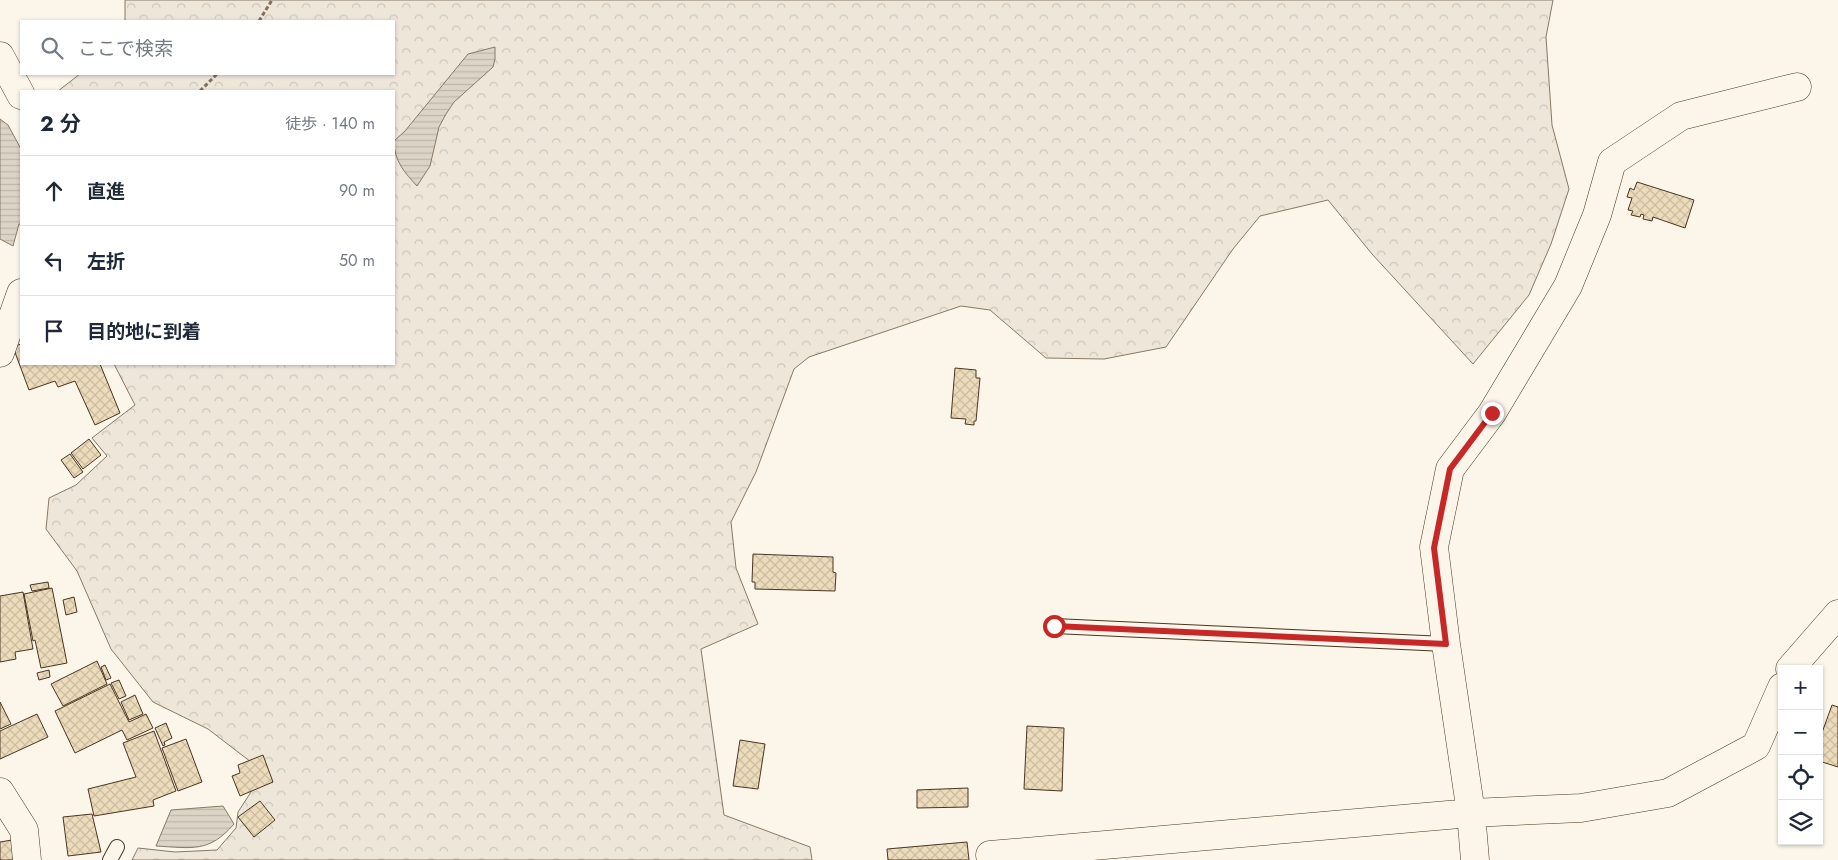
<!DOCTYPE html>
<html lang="ja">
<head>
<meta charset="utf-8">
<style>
	:root { --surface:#fff; --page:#f2f2f3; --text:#1f2937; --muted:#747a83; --line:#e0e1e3 }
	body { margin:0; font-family:Jost,"Noto Sans JP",sans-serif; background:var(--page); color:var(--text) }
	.controls { position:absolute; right:15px; bottom:15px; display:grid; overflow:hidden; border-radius:0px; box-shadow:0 1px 4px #0004 }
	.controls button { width:45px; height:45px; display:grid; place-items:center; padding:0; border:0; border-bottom:1px solid var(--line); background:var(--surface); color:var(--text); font:25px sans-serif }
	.stop { position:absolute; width:15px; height:15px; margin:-11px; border:4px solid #c62828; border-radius:50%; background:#fff }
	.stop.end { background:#c62828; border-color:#fff; box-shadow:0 1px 5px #0008 }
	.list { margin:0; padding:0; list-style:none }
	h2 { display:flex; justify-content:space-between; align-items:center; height:65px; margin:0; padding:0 20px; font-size:21px }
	h2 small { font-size:16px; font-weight:400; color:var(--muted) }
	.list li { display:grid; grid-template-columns:32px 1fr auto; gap:15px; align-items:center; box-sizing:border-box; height:70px; padding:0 20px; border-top:1px solid var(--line) }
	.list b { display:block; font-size:19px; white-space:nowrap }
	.list em { font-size:16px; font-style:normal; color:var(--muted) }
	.icon { flex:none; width:28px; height:28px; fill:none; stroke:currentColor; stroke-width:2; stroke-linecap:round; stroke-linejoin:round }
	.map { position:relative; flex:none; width:1838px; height:860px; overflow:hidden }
	.search { position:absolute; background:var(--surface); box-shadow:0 1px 4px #0004; left:20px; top:20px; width:375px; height:55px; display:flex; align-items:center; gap:12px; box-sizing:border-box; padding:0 18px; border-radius:0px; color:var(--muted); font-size:19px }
	.panel { position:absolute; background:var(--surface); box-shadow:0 1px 4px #0004; left:20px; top:90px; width:375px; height:275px; border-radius:0px }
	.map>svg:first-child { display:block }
	.forest { fill:url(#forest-crowns); stroke:#887966 }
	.water { fill:url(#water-rules); stroke:#887966 }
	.building { fill:url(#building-cross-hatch); stroke:#4a3520 }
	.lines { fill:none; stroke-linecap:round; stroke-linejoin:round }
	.lane-casing { stroke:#4a3520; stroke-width:16 }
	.street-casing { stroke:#4a3520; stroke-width:29 }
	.path { stroke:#7f6f5c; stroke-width:3; stroke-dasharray:4 2.5; stroke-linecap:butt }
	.lane { stroke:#fbf6e9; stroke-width:14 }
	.street { stroke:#fbf6e9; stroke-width:28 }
	.route { stroke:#c62828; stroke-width:6 }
</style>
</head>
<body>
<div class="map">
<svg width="1838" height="860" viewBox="0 0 1838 860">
	<defs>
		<pattern id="forest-crowns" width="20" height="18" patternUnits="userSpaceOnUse" patternTransform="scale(1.25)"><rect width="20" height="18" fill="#ede6d9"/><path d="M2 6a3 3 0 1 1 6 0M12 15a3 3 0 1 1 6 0" fill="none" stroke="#cdc6ba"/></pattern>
		<pattern id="water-rules" width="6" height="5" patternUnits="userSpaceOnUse" patternTransform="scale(1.25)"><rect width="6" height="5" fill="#dcd4c6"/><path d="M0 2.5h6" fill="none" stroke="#beb7aa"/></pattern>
		<pattern id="building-cross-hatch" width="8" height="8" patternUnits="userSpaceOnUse" patternTransform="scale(1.25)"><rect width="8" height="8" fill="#ecdcbc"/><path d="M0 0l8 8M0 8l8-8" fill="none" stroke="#ccbda1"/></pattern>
	</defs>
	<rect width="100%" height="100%" fill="#fbf6e9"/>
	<path class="forest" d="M 125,0 L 1553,0 L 1546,37 L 1552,125 L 1569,189 L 1551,244 L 1529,295 L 1473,364 L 1372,254 L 1328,200 L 1260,216 L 1233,249 L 1166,347 L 1104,359 L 1046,358 L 990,310 L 961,306 L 809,357 L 794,369 L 756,472 L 731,522 L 736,568 L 758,624 L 701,649 L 724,815 L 810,847 L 812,860 L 132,860 L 138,848 L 175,852 L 217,850 L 236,828 L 238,812 L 264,772 L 208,729 L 153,702 L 111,649 L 77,571 L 46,529 L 49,498 L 76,485 L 107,456 L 92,438 L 135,405 L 114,364 L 394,364 L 394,91 L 58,91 L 80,74 L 394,74 L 394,21 L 125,21 Z"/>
	<path class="water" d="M 495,47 L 495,59 L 493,67 L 454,102 L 446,114 L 439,127 L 430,166 L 417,186 C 405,173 394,161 394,141 L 405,131 L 468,54 Z
		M 0,119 L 8,125 L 21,149 L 21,224 L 19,224 L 13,246 L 0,239 Z
		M 223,806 L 234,824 C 209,853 192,848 156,846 L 171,810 Z"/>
	<path class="building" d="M 1637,182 L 1694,200 L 1685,228 L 1653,217 L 1652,221 L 1643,219 L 1644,215 L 1641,214 L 1640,217 L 1631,215 L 1633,211 L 1628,210 L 1632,198 L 1627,197 L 1630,188 L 1634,190 Z
		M 21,344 L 21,364 L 100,364 L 120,413 L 95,425 L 75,381 L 58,387 L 55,381 L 29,390 L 13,347 Z
		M 955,368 L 976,370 L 976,378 L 980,378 L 976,421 L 974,421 L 974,425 L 965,424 L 966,419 L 951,418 Z
		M 89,439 L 101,455 L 83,469 L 71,453 Z
		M 70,454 L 83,472 L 74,478 L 61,460 Z
		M 753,554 L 833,557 L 833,572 L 836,573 L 835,591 L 755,589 L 755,582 L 752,582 Z
		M 48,582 L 49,588 L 32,591 L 30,585 Z
		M 52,588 L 67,663 L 41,668 L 35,640 L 33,641 L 24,594 Z
		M 23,592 L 33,649 L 15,652 L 16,659 L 0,662 L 0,596 Z
		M 74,597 L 77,612 L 66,615 L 63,600 Z
		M 97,661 L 107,684 L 63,706 L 51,684 Z
		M 105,665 L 111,678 L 106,680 L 101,667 Z
		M 49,670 L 50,677 L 39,680 L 37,673 Z
		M 119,680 L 126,696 L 119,699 L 111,683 Z
		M 110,684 L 129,722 L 146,714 L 153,728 L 127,740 L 122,730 L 75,753 L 55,711 Z
		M 135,695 L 143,714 L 129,720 L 121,702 Z
		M 0,702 L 11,724 L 0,729 Z
		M 1832,705 L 1838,707 L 1838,767 L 1819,761 L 1819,741 Z
		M 37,714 L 48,737 L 0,759 L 0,731 Z
		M 166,723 L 172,738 L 164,742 L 165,745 L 163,746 L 155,728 Z
		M 1027,726 L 1064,728 L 1062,791 L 1024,789 Z
		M 154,731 L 176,791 L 153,800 L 154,806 L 94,816 L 88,789 L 136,777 L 123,743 Z
		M 186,739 L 202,782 L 178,791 L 162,748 Z
		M 740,740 L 765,744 L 758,789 L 733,786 Z
		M 263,755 L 273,782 L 240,796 L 232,776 L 240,773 L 238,765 Z
		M 968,788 L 968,807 L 917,808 L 917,790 Z
		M 260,801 L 275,820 L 254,837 L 238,817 Z
		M 92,814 L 101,852 L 68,856 L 63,817 Z
		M 12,840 L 15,860 L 0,860 L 0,842 Z
		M 967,842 L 969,860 L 888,860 L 887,849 Z"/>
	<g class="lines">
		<defs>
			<path id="lane" d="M 1054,626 L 1446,644
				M 110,860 L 117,847"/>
			<path id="street" d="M 0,56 L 21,95
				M 0,353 L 21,293
				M 1790,669 L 1838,614
				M 0,792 L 24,830 L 27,860
				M 990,855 L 1471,813 L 1581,808 L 1668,793 L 1756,746 L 1782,687
				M 1475,860 L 1471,813 L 1446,644 L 1434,547 L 1450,469 L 1492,413 L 1568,286 L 1597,215 L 1612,162 L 1681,116 L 1797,87"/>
		</defs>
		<use href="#lane" class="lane-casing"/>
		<use href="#street" class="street-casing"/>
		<path class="path" d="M 259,21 L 272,0
			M 200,91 L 217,74"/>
		<use href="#lane" class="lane"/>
		<use href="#street" class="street"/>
	</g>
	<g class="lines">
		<path class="route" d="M 1054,626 L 1446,644 L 1434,548 L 1450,469 L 1492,413"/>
	</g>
</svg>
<div class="controls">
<button>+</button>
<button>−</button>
<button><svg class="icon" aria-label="locate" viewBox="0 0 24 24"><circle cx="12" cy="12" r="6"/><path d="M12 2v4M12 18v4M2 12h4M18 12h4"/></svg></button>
<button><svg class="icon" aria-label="layers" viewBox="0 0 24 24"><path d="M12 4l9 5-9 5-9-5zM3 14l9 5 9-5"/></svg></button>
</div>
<div class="stop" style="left:1054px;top:626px"></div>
<div class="stop end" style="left:1492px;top:413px"></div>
<div class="search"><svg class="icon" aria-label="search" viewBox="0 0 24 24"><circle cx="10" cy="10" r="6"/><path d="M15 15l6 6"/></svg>ここで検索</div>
<section class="panel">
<h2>2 分<small>徒歩 · 140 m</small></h2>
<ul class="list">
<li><svg class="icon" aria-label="ahead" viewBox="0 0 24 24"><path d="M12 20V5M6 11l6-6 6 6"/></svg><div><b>直進</b></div><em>90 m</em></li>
<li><svg class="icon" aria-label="left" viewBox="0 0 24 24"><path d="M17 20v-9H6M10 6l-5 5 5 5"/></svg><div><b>左折</b></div><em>50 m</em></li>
<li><svg class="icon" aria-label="arrive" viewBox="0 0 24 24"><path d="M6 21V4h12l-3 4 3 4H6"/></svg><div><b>目的地に到着</b></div></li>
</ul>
</section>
</div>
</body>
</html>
